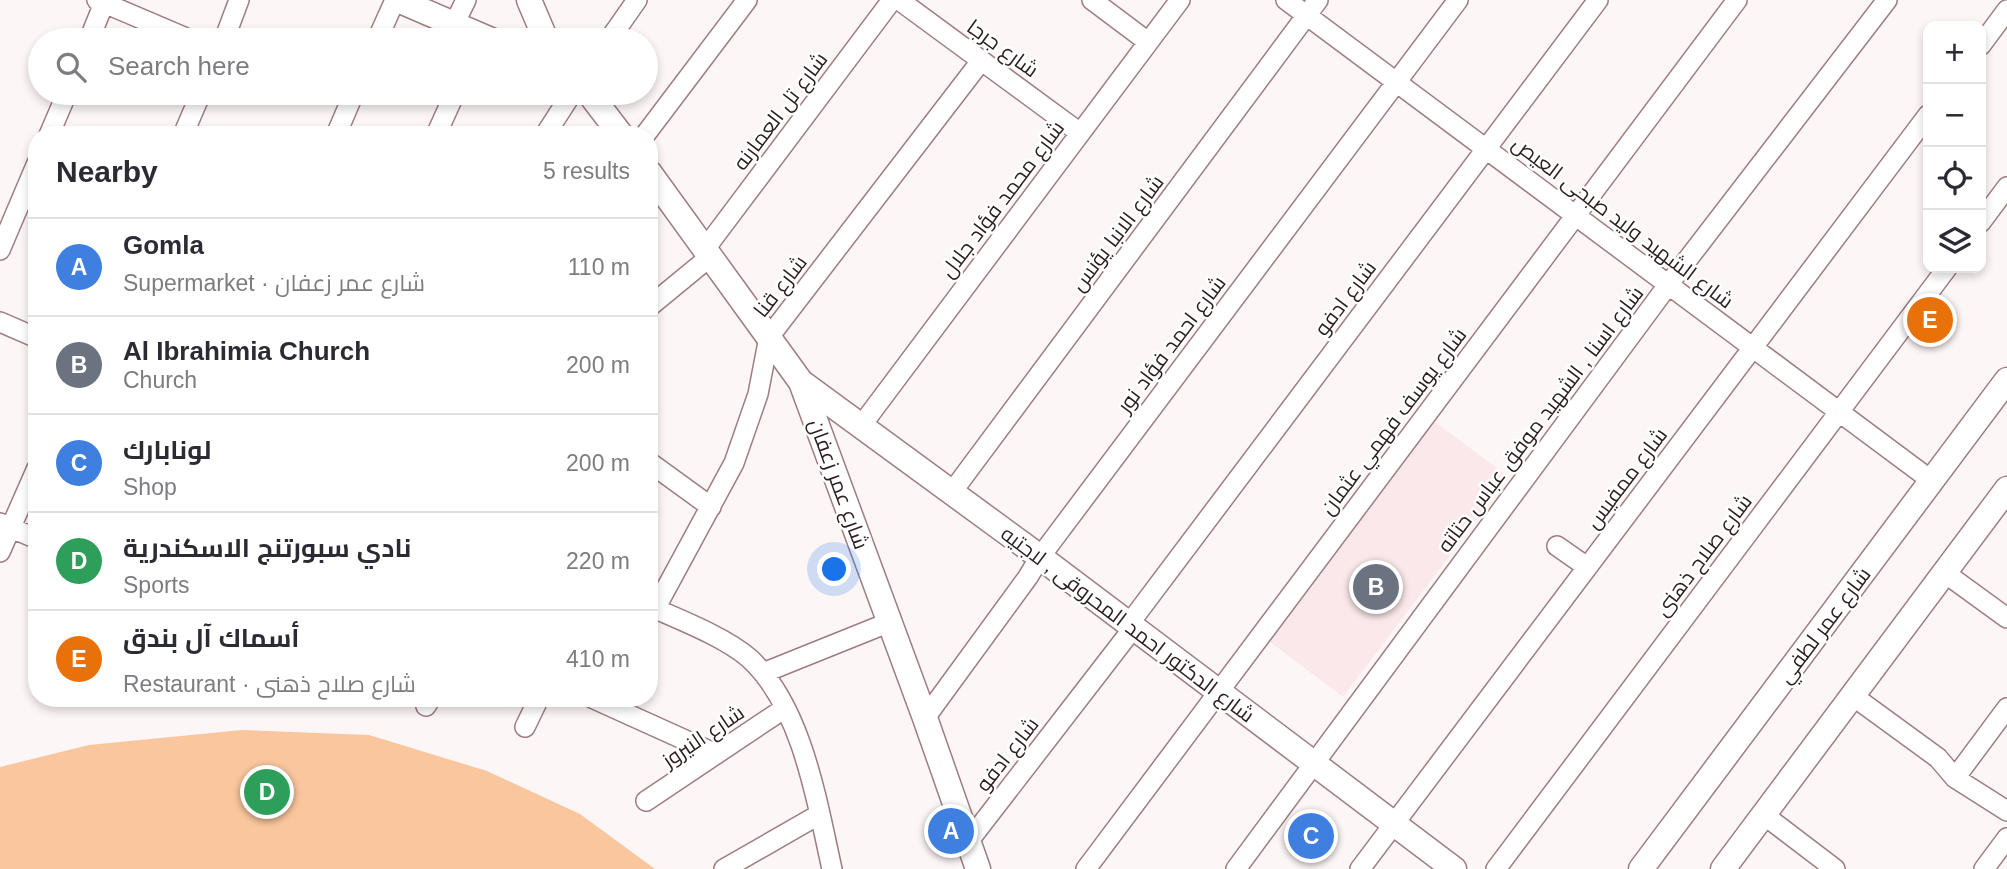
<!DOCTYPE html>
<html lang="en">
<head>
<meta charset="utf-8">
<style>
	:root { --surface:#fff; --page:#f2f2f3; --text:#2b2b33; --muted:#7c7c81; --line:#e1e1e2; --accent:#427c15 }
	body { margin:0; font-family:Helvetica,Cairo,sans-serif; background:var(--page); color:var(--text) }
	.controls { position:absolute; right:21px; top:21px; display:grid; overflow:hidden; border-radius:14px; box-shadow:0 4px 10px #0003 }
	.controls button { width:63px; height:63px; display:grid; place-items:center; padding:0; border:0; border-bottom:2px solid var(--line); background:var(--surface); color:var(--text); font:35px sans-serif }
	.you { position:absolute; left:835px; top:570px; width:24px; height:24px; margin:-18px; border:5px solid #fff; border-radius:50%; background:#1a73e8; box-shadow:0 0 0 10px #1a73e833 }
	.badge { display:grid; place-items:center; width:46px; height:46px; border-radius:50%; background:var(--accent); color:#fff; font-size:23px; font-weight:700 }
	.pin { position:absolute; translate:-50% -50%; border:4px solid #fff; box-shadow:0 2px 7px #0006 }
	.list { margin:0; padding:0; list-style:none }
	h2 { display:flex; justify-content:space-between; align-items:center; height:91px; margin:0; padding:0 28px; font-size:30px }
	h2 small { font-size:23px; font-weight:400; color:var(--muted) }
	.list li { display:grid; grid-template-columns:46px 1fr auto; gap:21px; align-items:center; box-sizing:border-box; height:98px; padding:0 28px; border-top:2px solid var(--line) }
	.list b { display:block; font-size:26px; white-space:nowrap }
	.list p { margin:0; font-size:23px; white-space:nowrap; color:var(--muted) }
	.list em { font-size:23px; font-style:normal; color:var(--muted) }
	.icon { flex:none; width:38px; height:38px; fill:none; stroke:currentColor; stroke-width:2; stroke-linecap:round; stroke-linejoin:round }
	.map { position:relative; flex:none; width:2007px; height:869px; overflow:hidden }
	.search { position:absolute; background:var(--surface); box-shadow:0 4px 10px #0003; left:28px; top:28px; width:630px; height:77px; display:flex; align-items:center; gap:18px; box-sizing:border-box; padding:0 24px; border-radius:38px; color:var(--muted); font-size:26px }
	.panel { position:absolute; background:var(--surface); box-shadow:0 4px 10px #0003; left:28px; top:126px; width:630px; height:581px; border-radius:28px }
	.map>svg:first-child { display:block }
	.built { fill:#fae8ea }
	.pitch { fill:#f9c69d }
	.lines { fill:none; stroke-linecap:round; stroke-linejoin:round }
	.minor-casing { stroke:#9e7d81; stroke-width:22 }
	.tertiary-casing { stroke:#9e7d81; stroke-width:27 }
	.minor { stroke:#fff; stroke-width:19 }
	.tertiary { stroke:#fff; stroke-width:24 }
	.labels { text-anchor:middle; dominant-baseline:central; stroke-width:5; stroke-linejoin:round; paint-order:stroke }
	.street-label { font-size:21px; fill:#2b1e1f; stroke:#fff }
</style>
</head>
<body>
<div class="map">
<svg width="2007" height="869" viewBox="0 0 2007 869">
	<rect width="100%" height="100%" fill="#fdf6f6"/>
	<path class="built" d="M 1432,420 L 1509,477 L 1343,697 L 1266,639 Z"/>
	<path class="pitch" d="M 242,730 L 369,735 L 487,771 L 580,814 L 655,869 L 0,869 L 0,767 L 89,745 Z"/>
	<g class="lines">
		<defs>
			<path id="minor" d="M 97,0 L 191,40
				M 899,0 L 1080,133
				M 1092,0 L 1148,42
				M 1286,0 L 1932,481
				M 454,24 L 466,0
				M 89,40 L 104,3
				M 224,40 L 239,0
				M 377,40 L 395,0
				M 609,40 L 637,0
				M 1981,45 L 2007,10
				M 49,135 L 67,93
				M 183,135 L 201,93
				M 336,135 L 354,93
				M 436,135 L 455,93
				M 545,135 L 572,93
				M 645,135 L 747,0
				M 1981,222 L 2007,187
				M 705,249 L 892,0
				M 0,250 L 37,163
				M 649,307 L 711,256
				M 0,322 L 37,338
				M 861,426 L 1180,0
				M 649,462 L 711,507
				M 952,492 L 1318,0
				M 0,523 L 37,539
				M 1557,546 L 1587,567
				M 0,552 L 37,468
				M 1945,573 L 2007,618
				M 649,606 C 678,619 725,637 749,658 C 802,706 817,802 832,869
				M 655,609 L 734,463 L 758,394 L 769,337 L 981,61
				M 1129,624 L 1598,0
				M 763,673 L 890,622
				M 1853,696 L 1938,758 L 1955,778 L 2007,811
				M 592,698 L 716,754
				M 426,706 L 431,698
				M 925,718 L 1028,577 L 1040,557 L 1458,0
				M 525,727 L 539,698
				M 1955,778 L 2007,708
				M 646,801 L 785,708
				M 1764,815 L 1835,869
				M 968,842 L 1134,627
				M 724,869 L 820,814
				M 1086,869 L 1737,0
				M 1236,869 L 1668,285 L 1887,0
				M 1360,869 L 1928,115
				M 1496,869 L 1947,268
				M 1984,869 L 2007,838"/>
			<path id="tertiary" d="M 398,0 L 491,40
				M 529,0 L 546,40
				M 589,93 L 621,135
				M 649,172 L 801,382 L 925,718 L 978,869
				M 801,382 L 1040,557 L 1454,869
				M 1641,869 L 2007,380
				M 1723,869 L 2007,489"/>
		</defs>
		<use href="#minor" class="minor-casing"/>
		<use href="#tertiary" class="tertiary-casing"/>
		<use href="#minor" class="minor"/>
		<use href="#tertiary" class="tertiary"/>
	</g>
	<g class="labels">
		<g class="street-label">
			<text transform="translate(1003 48) rotate(36)">شارع جرجا</text>
			<text transform="translate(780 111) rotate(-53)">شارع تل العمارنه</text>
			<text transform="translate(1002 199) rotate(-53)">شارع محمد فؤاد جلال</text>
			<text transform="translate(1623 222) rotate(37)">شارع الشهيد وليد صبحى العيص</text>
			<text transform="translate(1117 233) rotate(-53)">شارع الانبا يؤنس</text>
			<text transform="translate(780 286) rotate(-52)">شارع قنا</text>
			<text transform="translate(1345 298) rotate(-53)">شارع ادفو</text>
			<text transform="translate(1171 344) rotate(-53)">شارع احمد فؤاد نور</text>
			<text transform="translate(1540 419) rotate(-53)">شارع اسنا , الشهيد موفق عباس حتاته</text>
			<text transform="translate(1393 421) rotate(-53)">شارع يوسف فهمي عثمان</text>
			<text transform="translate(1626 478) rotate(-53)">شارع ممفيس</text>
			<text transform="translate(839 484) rotate(70)">شارع عمر زعفان</text>
			<text transform="translate(1703 555) rotate(-53)">شارع صلاح ذهنى</text>
			<text transform="translate(1128 624) rotate(37)">شارع الدكتور احمد المحروقى , لاجتيه</text>
			<text transform="translate(1824 625) rotate(-53)">شارع عمر لطفي</text>
			<text transform="translate(703 736) rotate(-34)">شارع النيروز</text>
			<text transform="translate(1007 754) rotate(-52)">شارع ادفو</text>
		</g>
	</g>
</svg>
<div class="controls">
<button>+</button>
<button>−</button>
<button><svg class="icon" aria-label="locate" viewBox="0 0 24 24"><circle cx="12" cy="12" r="6"/><path d="M12 2v4M12 18v4M2 12h4M18 12h4"/></svg></button>
<button><svg class="icon" aria-label="layers" viewBox="0 0 24 24"><path d="M12 4l9 5-9 5-9-5zM3 14l9 5 9-5"/></svg></button>
</div>
<div class="you"></div>
<div class="pin badge" style="left:951px;top:831px;background:#3f7fe0">A</div>
<div class="pin badge" style="left:1376px;top:587px;background:#6b7280">B</div>
<div class="pin badge" style="left:1311px;top:836px;background:#3f7fe0">C</div>
<div class="pin badge" style="left:267px;top:792px;background:#2e9e5b">D</div>
<div class="pin badge" style="left:1930px;top:320px;background:#e8710a">E</div>
<div class="search"><svg class="icon" aria-label="search" viewBox="0 0 24 24"><circle cx="10" cy="10" r="6"/><path d="M15 15l6 6"/></svg>Search here</div>
<section class="panel">
<h2>Nearby<small>5 results</small></h2>
<ul class="list">
<li><span class="badge" style="background:#3f7fe0">A</span><div><b>Gomla</b><p>Supermarket · شارع عمر زعفان</p></div><em>110 m</em></li>
<li><span class="badge" style="background:#6b7280">B</span><div><b>Al Ibrahimia Church</b><p>Church</p></div><em>200 m</em></li>
<li><span class="badge" style="background:#3f7fe0">C</span><div><b>لونابارك</b><p>Shop</p></div><em>200 m</em></li>
<li><span class="badge" style="background:#2e9e5b">D</span><div><b>نادي سبورتنج الاسكندرية</b><p>Sports</p></div><em>220 m</em></li>
<li><span class="badge" style="background:#e8710a">E</span><div><b>أسماك آل بندق</b><p>Restaurant · شارع صلاح ذهنى</p></div><em>410 m</em></li>
</ul>
</section>
</div>
</body>
</html>
